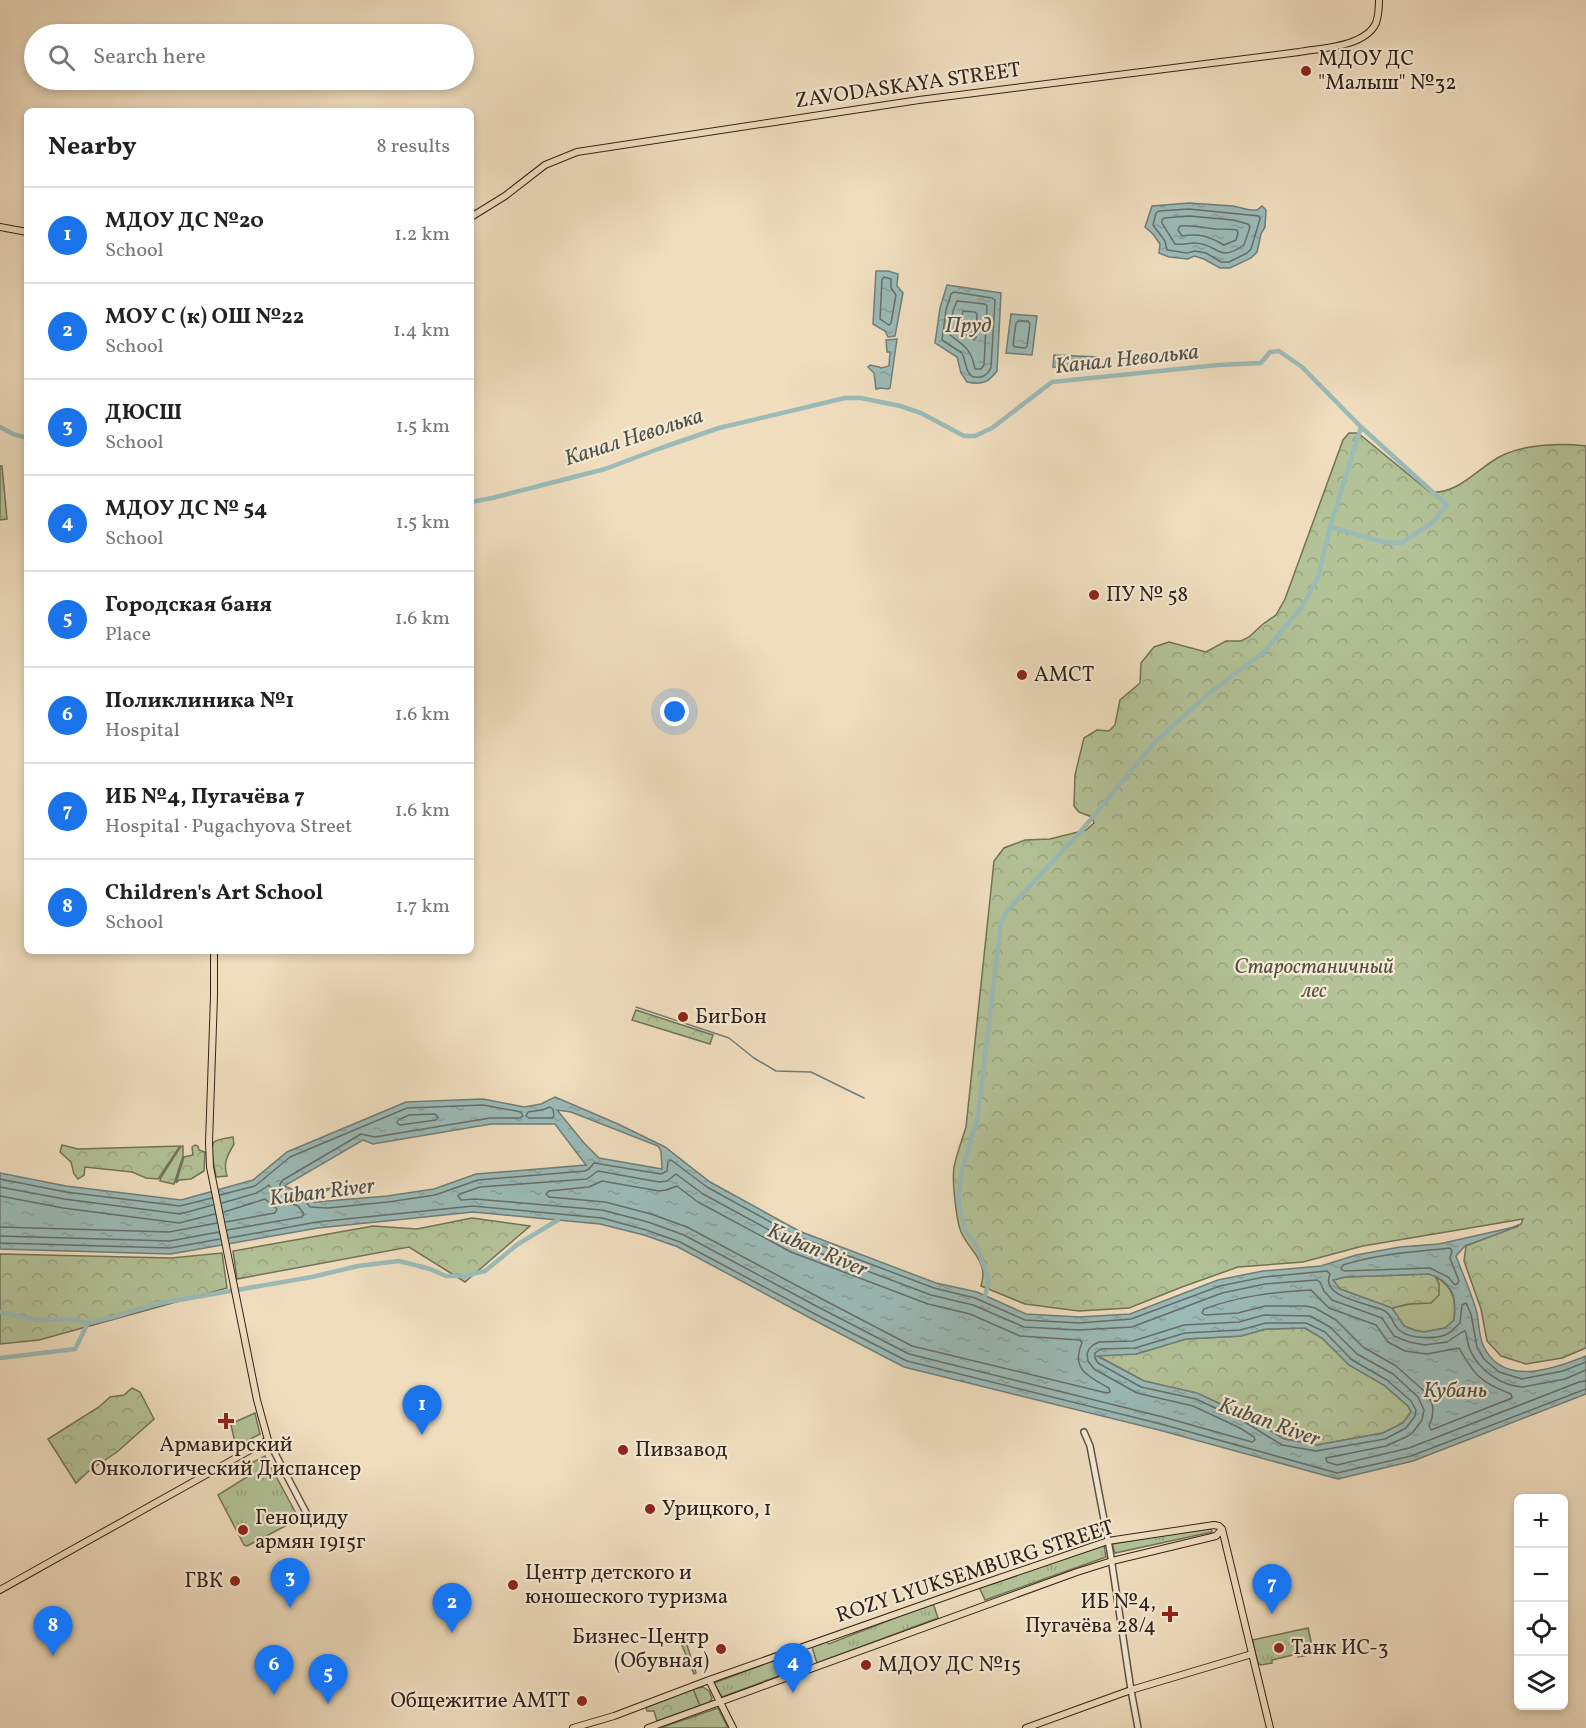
<!DOCTYPE html>
<html lang="en">
<head>
<meta charset="utf-8">
<style>
	:root { --surface:#fff; --page:#f2f2f2; --text:#222; --muted:#767676; --line:#e0e0e0; --accent:#1a73e8 }
	body { margin:0; font-family:Vollkorn,serif; background:var(--page); color:var(--text) }
	.controls { position:absolute; right:18px; bottom:18px; display:grid; overflow:hidden; border-radius:9px; box-shadow:0 3px 9px #0003 }
	.controls button { width:54px; height:54px; display:grid; place-items:center; padding:0; border:0; border-bottom:2px solid var(--line); background:var(--surface); color:var(--text); font:30px sans-serif }
	.you { position:absolute; left:675px; top:712px; width:21px; height:21px; margin:-15px; border:4px solid #fff; border-radius:50%; background:#1a73e8; box-shadow:0 0 0 9px #1a73e833 }
	.badge { display:grid; place-items:center; width:39px; height:39px; border-radius:50%; background:var(--accent); color:#fff; font-size:20px; font-weight:700 }
	.pin { position:absolute; translate:-50% -50px; filter:drop-shadow(0 2px 3px #0008) }
	.pin::after { content:''; position:absolute; top:32px; width:21px; height:18px; background:inherit; clip-path:polygon(0 0,100% 0,50% 100%) }
	.list { margin:0; padding:0; list-style:none }
	h2 { display:flex; justify-content:space-between; align-items:center; height:78px; margin:0; padding:0 24px; font-size:26px }
	h2 small { font-size:20px; font-weight:400; color:var(--muted) }
	.list li { display:grid; grid-template-columns:39px 1fr auto; gap:18px; align-items:center; box-sizing:border-box; height:96px; padding:0 24px; border-top:2px solid var(--line) }
	.list b { display:block; font-size:22px; white-space:nowrap }
	.list p { margin:0; font-size:20px; white-space:nowrap; color:var(--muted) }
	.list em { font-size:20px; font-style:normal; color:var(--muted) }
	.icon { flex:none; width:33px; height:33px; fill:none; stroke:currentColor; stroke-width:2; stroke-linecap:round; stroke-linejoin:round }
	.map { position:relative; flex:none; width:1586px; height:1728px; overflow:hidden }
	.search { position:absolute; background:var(--surface); box-shadow:0 3px 9px #0003; left:24px; top:24px; width:450px; height:66px; display:flex; align-items:center; gap:15px; box-sizing:border-box; padding:0 21px; border-radius:33px; color:var(--muted); font-size:22px }
	.panel { position:absolute; background:var(--surface); box-shadow:0 3px 9px #0003; left:24px; top:108px; width:450px; height:846px; border-radius:9px }
	.map>svg:first-child { display:block }
	.grass { fill:#b3c297; stroke:#727258; stroke-width:1.5 }
	.forest { fill:url(#forest-crowns); stroke:#727258; stroke-width:1.5 }
	.park { fill:url(#park-tufts); stroke:#727258; stroke-width:1.5 }
	.water { fill:url(#water-ripples); stroke:#707e79; stroke-width:1.5; fill-rule:evenodd }
	.lines { fill:none; stroke-linecap:round; stroke-linejoin:round }
	.shore { stroke:#666e69; stroke-width:1.5 }
	.stream { stroke:#707e79; stroke-width:1.5 }
	.canal { stroke:#9bbbb8; stroke-width:4.5 }
	.minor-casing { stroke:#605143; stroke-width:8 }
	.major-casing { stroke:#30221a; stroke-width:8 }
	.minor { stroke:#f5ead5; stroke-width:5 }
	.major { stroke:#f0debf; stroke-width:6 }
	.poi-dot { fill:#8f2418; stroke:#f5ead5; stroke-width:2 }
	.labels { text-anchor:middle; dominant-baseline:central; stroke-width:4.5; stroke-linejoin:round; paint-order:stroke }
	.poi-label { font-size:21px; fill:#30221a; stroke:#f5ead5; text-anchor:start }
	.street-label { font-size:21px; fill:#30221a; stroke:#f5ead5 }
	.park-label { font-size:21px; font-style:italic; fill:#575240; stroke:#f5ead5 }
	.water-label { font-size:22px; font-style:italic; fill:#505049; stroke:#f5ead5 }
</style>
</head>
<body>
<div class="map">
<svg width="1586" height="1728" viewBox="0 0 1586 1728">
	<defs>
		<pattern id="forest-crowns" width="20" height="18" patternUnits="userSpaceOnUse" patternTransform="scale(1.5)"><rect width="20" height="18" fill="#b3c297"/><path d="M2 6a3 3 0 1 1 6 0M12 15a3 3 0 1 1 6 0" fill="none" stroke="#9aa682"/></pattern>
		<pattern id="park-tufts" width="24" height="20" patternUnits="userSpaceOnUse" patternTransform="scale(1.5)"><rect width="24" height="20" fill="#b3c297"/><path d="M3 7l-1-3M5 7V3M7 7l1-3M15 17l-1-3M17 17v-4M19 17l1-3" fill="none" stroke="#9aa682"/></pattern>
		<pattern id="water-ripples" width="26" height="14" patternUnits="userSpaceOnUse" patternTransform="scale(1.5)"><rect width="26" height="14" fill="#9bbbb8"/><path d="M2 4q2-2 4 0t4 0M15 11q2-2 4 0t4 0" fill="none" stroke="#86a09e"/></pattern>
	</defs>
	<rect width="100%" height="100%" fill="#f0debf"/>
	<filter id="stains"><feTurbulence type="fractalNoise" baseFrequency=".00333" numOctaves="4"/><feColorMatrix values="0 0 0 0 .2 0 0 0 0 .09 0 0 0 0 .02 0 0 0 .5 -.17"/></filter>
	<radialGradient id="worn" r=".72"><stop offset=".6" stop-color="#630" stop-opacity="0"/><stop offset="1" stop-color="#630" stop-opacity=".3"/></radialGradient>
	<path class="grass" d="M 1435,1276 C 1454,1288 1456,1299 1454,1320 L 1445,1328 L 1424,1332 L 1414,1330 L 1404,1326 L 1392,1308 L 1409,1304 L 1424,1302 L 1439,1284 Z
		M 255,1413 L 260,1434 L 236,1447 L 231,1425 L 235,1422 Z
		M 703,1687 L 709,1691 L 712,1698 L 710,1702 L 700,1706 L 693,1689 Z"/>
	<path class="forest" d="M 1349,433 L 1358,433 L 1430,492 C 1459,495 1479,466 1503,455 C 1526,444 1562,443 1586,446 L 1586,1348 L 1562,1358 L 1526,1364 L 1501,1356 L 1487,1341 L 1481,1309 L 1464,1261 L 1466,1246 L 1521,1224 L 1523,1219 L 1363,1246 L 1303,1262 L 1238,1267 L 1182,1287 L 1129,1308 L 1079,1311 L 1025,1304 L 981,1286 C 989,1261 970,1252 961,1232 C 956,1219 952,1181 954,1167 C 957,1153 962,1140 966,1127 L 994,861 L 1004,848 L 1025,840 L 1050,839 L 1086,830 L 1094,823 L 1092,817 L 1079,812 L 1074,806 L 1075,775 L 1084,738 L 1097,730 L 1109,731 L 1115,725 L 1120,700 L 1140,683 L 1141,663 L 1154,647 L 1169,642 L 1206,652 L 1226,641 L 1241,641 L 1249,637 L 1263,624 L 1276,615 L 1285,599 L 1343,440 Z
		M 636,1010 L 713,1035 L 710,1044 L 632,1020 Z
		M 233,1137 L 234,1144 C 227,1156 223,1163 227,1176 L 216,1177 C 215,1170 209,1148 214,1142 C 217,1139 228,1138 233,1137 Z
		M 62,1145 L 78,1149 L 180,1146 L 158,1179 L 146,1178 L 132,1172 L 85,1167 L 84,1175 L 78,1179 L 74,1174 L 71,1162 L 60,1152 Z
		M 195,1145 L 198,1146 L 199,1150 L 205,1152 L 204,1171 L 191,1179 L 179,1180 L 176,1183 L 184,1157 L 193,1155 L 192,1147 Z
		M 181,1146 L 183,1146 L 183,1156 L 174,1184 L 160,1181 L 160,1179 Z
		M 472,1218 L 530,1226 L 465,1282 L 409,1247 L 237,1279 L 233,1251 L 373,1226 L 417,1229 Z
		M 222,1253 L 227,1288 L 39,1340 L 0,1344 L 0,1254 L 171,1258 Z
		M 1429,1274 L 1435,1276 L 1439,1284 L 1439,1295 L 1431,1303 L 1409,1304 L 1392,1308 L 1340,1289 L 1333,1280 L 1345,1277 Z
		M 1305,1328 L 1322,1338 L 1349,1365 L 1384,1385 L 1408,1406 L 1411,1412 L 1403,1423 L 1383,1433 L 1317,1445 L 1284,1439 L 1246,1416 L 1198,1394 L 1144,1381 L 1096,1355 L 1136,1354 L 1186,1339 L 1241,1336 L 1266,1329 Z
		M 132,1388 L 140,1392 L 154,1419 L 117,1452 L 90,1470 L 76,1483 L 48,1439 L 99,1407 L 110,1397 L 124,1395 Z
		M 684,1631 L 686,1635 L 689,1635 L 691,1633 L 693,1637 L 686,1642 L 696,1673 L 694,1674 L 678,1636 Z
		M 693,1689 L 700,1706 L 657,1721 L 654,1711 L 647,1711 L 646,1707 Z"/>
	<path class="park" d="M 0,466 L 2,466 L 7,519 L 0,520 Z
		M 265,1456 L 298,1517 L 297,1520 L 247,1546 L 244,1545 L 218,1495 L 247,1477 L 244,1467 Z
		M 1210,1527 L 1212,1532 L 1115,1553 L 1112,1544 Z
		M 1104,1545 L 1106,1557 L 985,1600 L 979,1587 Z
		M 933,1603 L 938,1618 L 817,1663 L 812,1647 L 826,1642 L 829,1644 Z
		M 1308,1628 L 1314,1654 L 1298,1657 L 1297,1654 L 1272,1660 L 1272,1663 L 1261,1665 L 1258,1663 L 1252,1640 Z
		M 805,1649 L 811,1664 L 722,1697 L 714,1683 Z
		M 718,1708 L 728,1728 L 660,1728 Z"/>
	<path class="water" d="M 1189,203 L 1233,206 L 1250,210 L 1257,210 L 1262,206 L 1266,210 L 1265,227 L 1261,234 L 1257,252 L 1251,258 L 1230,268 L 1220,268 L 1204,259 L 1194,256 L 1188,259 L 1169,257 L 1159,253 L 1160,244 L 1153,234 L 1145,227 L 1152,206 Z
		M 876,271 L 888,271 L 898,274 L 897,286 L 903,293 L 895,336 L 888,337 L 885,331 L 873,324 Z
		M 947,285 L 1001,293 L 997,371 C 988,383 982,385 967,382 L 961,373 L 957,357 L 935,343 L 940,308 Z
		M 1011,314 L 1037,316 L 1032,355 L 1006,353 Z
		M 897,339 L 890,388 L 888,389 L 881,388 L 876,389 L 874,373 L 868,367 L 870,365 L 879,367 L 881,368 L 889,366 L 890,352 L 887,352 L 886,340 Z
		M 1054,355 L 1099,357 L 1098,369 L 1053,367 Z
		M 555,1097 L 618,1124 L 665,1147 L 710,1182 L 799,1231 L 936,1283 L 977,1292 L 1026,1314 L 1079,1317 L 1130,1314 L 1218,1280 L 1263,1271 L 1321,1266 L 1356,1255 L 1400,1247 L 1439,1244 L 1519,1226 L 1465,1246 L 1456,1256 C 1463,1275 1472,1294 1477,1313 C 1479,1324 1479,1336 1483,1345 C 1502,1388 1554,1369 1586,1356 L 1586,1394 L 1413,1461 L 1338,1479 L 1159,1430 L 904,1367 L 812,1319 L 678,1247 L 644,1235 L 600,1224 L 473,1212 L 318,1228 L 171,1254 L 0,1249 L 0,1173 L 66,1186 L 181,1200 L 253,1180 L 287,1152 L 406,1102 L 483,1099 L 524,1107 L 541,1104 ZM 557,1110 L 571,1112 L 658,1146 L 661,1151 L 662,1169 L 599,1158 L 584,1143 ZM 491,1124 L 555,1124 L 586,1165 L 476,1174 L 434,1189 L 387,1196 L 316,1202 L 309,1201 L 331,1188 L 302,1193 L 284,1186 L 363,1140 L 373,1144 ZM 1429,1274 C 1453,1282 1457,1297 1454,1320 L 1445,1328 L 1424,1332 L 1414,1330 L 1404,1326 L 1392,1308 L 1340,1289 L 1333,1280 L 1345,1277 ZM 1305,1328 L 1322,1338 L 1349,1365 L 1384,1385 L 1408,1406 L 1411,1412 L 1403,1423 L 1383,1433 L 1317,1445 L 1284,1439 L 1246,1416 L 1197,1393 L 1144,1381 L 1097,1356 L 1136,1354 L 1186,1339 L 1241,1336 L 1266,1329 Z"/>
	<g class="lines">
		<path class="shore" d="M 1189,209 L 1259,216 L 1260,219 L 1251,249 L 1247,253 L 1229,262 L 1221,262 L 1206,253 L 1195,251 L 1187,253 L 1167,250 L 1165,241 L 1153,225 L 1156,213 L 1159,211 Z
			M 1189,216 L 1233,220 L 1248,224 L 1250,227 L 1244,245 C 1217,264 1219,243 1194,243 C 1187,243 1184,245 1175,244 L 1162,223 L 1162,220 L 1164,218 Z
			M 1180,226 C 1193,225 1204,228 1216,229 C 1223,229 1230,229 1237,230 L 1238,233 L 1236,240 L 1224,245 C 1208,236 1200,233 1182,236 L 1178,230 Z
			M 884,277 L 891,279 L 891,288 L 896,295 L 891,323 L 889,325 L 880,319 L 882,280 Z
			M 954,292 L 992,298 L 995,300 L 991,368 C 988,373 986,376 980,377 C 965,380 967,363 962,353 L 942,340 L 946,310 L 951,294 Z
			M 957,301 L 985,304 L 987,306 L 984,365 L 981,369 L 975,369 C 971,349 965,346 950,335 L 953,311 Z
			M 963,311 L 975,312 L 977,314 L 976,337 L 974,340 L 960,330 Z
			M 1019,321 L 1028,321 L 1030,324 L 1027,346 L 1025,348 L 1015,347 L 1013,345 L 1016,323 Z
			M 550,1107 L 553,1109 L 554,1116 L 552,1118 L 529,1118 L 526,1116 L 528,1112 L 542,1110 Z
			M 435,1114 L 438,1117 L 436,1120 L 400,1125 L 397,1123 L 398,1120 L 409,1115 Z
			M 0,1179 L 66,1192 L 180,1206 L 212,1198
			M 602,1181 L 659,1191 L 666,1190 L 677,1186 L 698,1202 L 791,1252 L 928,1304 L 970,1314 L 1020,1336 L 1080,1340 L 1082,1343 C 1070,1370 1090,1377 1109,1388 L 1110,1392 L 1107,1393 L 912,1346 L 822,1299 L 687,1227 L 651,1214 L 605,1202 L 549,1197 L 546,1194 L 549,1191 L 589,1187 Z
			M 0,1187 L 64,1199 L 180,1214 L 213,1205
			M 220,1195 L 255,1186 L 290,1157 L 407,1108 L 483,1105 L 521,1112 L 523,1116 L 520,1118 L 490,1118 L 375,1137 L 361,1134 L 283,1180 L 280,1184 L 280,1189 L 284,1193 L 304,1199 L 310,1207 L 328,1208 L 388,1202 L 435,1195 L 478,1180 L 585,1171 L 589,1169 L 594,1163 L 661,1174 L 667,1171 L 668,1162 L 671,1160 L 707,1187 L 796,1236 L 934,1288 L 975,1298 L 1025,1320 L 1079,1323 L 1131,1319 L 1220,1286 L 1264,1277 L 1327,1271 L 1330,1274 C 1319,1298 1370,1303 1385,1311 C 1392,1315 1393,1325 1399,1330 C 1409,1339 1438,1340 1449,1333 C 1453,1331 1456,1326 1460,1323 L 1462,1305 L 1466,1303 L 1471,1314 L 1477,1347 L 1484,1359 L 1499,1372 L 1522,1379 L 1563,1371 L 1586,1362
			M 0,1196 L 63,1208 L 179,1223 L 215,1214
			M 222,1203 L 257,1193 L 269,1185 L 277,1198 L 298,1206 L 304,1214 L 302,1217 L 227,1230
			M 224,1212 L 265,1199 L 277,1209 L 275,1213 L 226,1222
			M 0,1227 L 169,1232 L 217,1223
			M 0,1236 L 170,1241 L 219,1232
			M 229,1238 L 317,1222 L 473,1206 L 602,1218 L 646,1230 L 680,1242 L 815,1314 L 907,1361 L 1161,1424 L 1337,1473 L 1411,1456 L 1586,1389
			M 0,1243 L 170,1248 L 220,1239
			M 1450,1248 L 1452,1251 L 1450,1258 L 1459,1281 L 1456,1285 L 1454,1284 L 1448,1277 L 1430,1268 L 1344,1271 L 1341,1269 L 1343,1265 C 1377,1254 1414,1252 1450,1248 Z
			M 1311,1290 L 1329,1308 L 1376,1325 L 1388,1342 L 1405,1351 L 1427,1354 L 1459,1348 C 1475,1376 1480,1382 1511,1394 L 1512,1398 L 1431,1430 L 1429,1426 L 1432,1418 L 1433,1408 L 1431,1401 L 1423,1390 L 1396,1366 L 1363,1347 L 1336,1320 L 1315,1308 L 1306,1306 L 1265,1306 L 1238,1313 L 1205,1315 L 1202,1313 L 1204,1309 C 1239,1296 1274,1292 1311,1290 Z
			M 1266,1323 L 1306,1323 L 1325,1332 L 1352,1360 L 1387,1380 L 1411,1401 L 1416,1410 L 1415,1416 L 1406,1428 L 1385,1439 L 1316,1451 L 1282,1445 L 1243,1421 L 1196,1399 L 1141,1387 L 1098,1363 L 1095,1358 L 1095,1353 L 1101,1349 L 1135,1348 L 1185,1333 L 1240,1330 Z
			M 1586,1370 L 1565,1379 L 1523,1387 C 1501,1386 1479,1370 1470,1350 C 1467,1344 1468,1337 1465,1331 L 1462,1332 L 1447,1342 L 1425,1345 L 1409,1342 L 1394,1336 L 1382,1318 L 1332,1300 L 1324,1291 L 1320,1282 L 1317,1280 L 1265,1284 L 1222,1293 L 1132,1327 L 1079,1330 L 1024,1327 L 973,1305 L 931,1295 L 793,1243 L 703,1194 L 676,1174 L 667,1181 L 659,1182 L 598,1171 L 587,1179 L 480,1187 L 460,1194 L 458,1196 L 461,1200 L 475,1199 L 602,1210 L 648,1222 L 684,1235 L 818,1307 L 909,1354 L 1163,1417 L 1252,1442 L 1255,1440 L 1254,1437 L 1240,1428 L 1193,1406 L 1137,1393 L 1094,1369 L 1088,1361 L 1087,1354 L 1089,1349 L 1093,1345 L 1099,1342 L 1133,1341 L 1184,1325 L 1239,1322 L 1264,1315 L 1310,1316 L 1330,1327 L 1357,1354 L 1393,1374 L 1418,1397 L 1424,1410 L 1422,1420 L 1413,1432 L 1408,1436 L 1386,1446 L 1326,1458 L 1327,1462 L 1337,1465 L 1409,1448 L 1579,1382 L 1586,1381"/>
		<path class="stream" d="M 636,1007 L 729,1038 L 754,1058 L 776,1071 L 811,1072 L 864,1098"/>
		<path class="canal" d="M 0,427 L 13,434 L 27,438
			M 471,502 L 492,498 L 605,469 L 661,448 L 719,428 L 845,398 L 861,398 L 900,406 L 921,413 L 964,436 L 975,436 L 992,428 L 1052,382 L 1218,365 L 1261,363 L 1270,352 L 1279,351 L 1302,367 L 1361,427 L 1447,505 L 1433,522 L 1401,543 L 1383,542 L 1330,527
			M 985,1296 L 989,1280 L 976,1245 L 965,1230 L 958,1200 L 962,1170 L 978,1116 L 1001,923 L 1007,911 L 1081,831 L 1157,740 L 1212,691 L 1264,652 L 1302,607 L 1318,577 L 1330,527 L 1361,427
			M 0,1312 L 37,1320 L 70,1319 L 88,1323 L 75,1349 L 0,1358
			M 88,1323 L 113,1317 L 155,1304 L 312,1277 L 358,1266 L 399,1261 L 430,1269 L 446,1276 L 465,1276 L 485,1271 L 518,1244 L 558,1220"/>
		<defs>
			<path id="minor" d="M 1084,1432 L 1090,1446 L 1110,1551 L 1131,1690 L 1138,1728
				M 268,1440 L 310,1520"/>
			<path id="major" d="M 471,217 L 505,196 L 545,165 L 577,152 L 919,100 L 1299,52 C 1321,48 1365,47 1376,23 C 1378,17 1379,7 1379,0
				M 0,227 L 27,232
				M 1222,1529 L 1270,1728
				M 0,1590 L 268,1440 L 257,1400 L 210,1167 L 209,1143 L 214,996 L 214,951
				M 709,1680 L 733,1728
				M 573,1728 L 614,1716 L 709,1680 L 976,1586 L 1108,1541 L 1214,1525 L 1219,1526 L 1222,1529
				M 648,1728 L 1077,1572 L 1112,1561 L 1216,1536 L 1222,1529
				M 1026,1728 L 1131,1690 L 1252,1654"/>
		</defs>
		<use href="#minor" class="minor-casing"/>
		<use href="#major" class="major-casing"/>
		<use href="#minor" class="minor"/>
		<use href="#major" class="major"/>
	</g>
	<g class="poi-dot">
		<circle cx="1306" cy="71" r="6"/>
		<circle cx="1094" cy="595" r="6"/>
		<circle cx="1022" cy="675" r="6"/>
		<circle cx="683" cy="1017" r="6"/>
		<path d="M223 1412h6v6h6v6h-6v6h-6v-6h-6v-6h6z"/>
		<circle cx="623" cy="1450" r="6"/>
		<circle cx="650" cy="1509" r="6"/>
		<circle cx="243" cy="1530" r="6"/>
		<circle cx="235" cy="1581" r="6"/>
		<circle cx="513" cy="1585" r="6"/>
		<path d="M1167 1605h6v6h6v6h-6v6h-6v-6h-6v-6h6z"/>
		<circle cx="1279" cy="1648" r="6"/>
		<circle cx="721" cy="1649" r="6"/>
		<circle cx="866" cy="1665" r="6"/>
		<circle cx="582" cy="1701" r="6"/>
	</g>
	<g class="labels">
		<g class="poi-label">
			<text x="1318" y="59">МДОУ ДС<tspan x="1318" dy="24">"Малыш" №32</tspan></text>
			<text x="1106" y="595">ПУ № 58</text>
			<text x="1034" y="675">АМСТ</text>
			<text x="695" y="1017">БигБон</text>
			<text x="226" y="1445" text-anchor="middle">Армавирский<tspan x="226" dy="24">Онкологический Диспансер</tspan></text>
			<text x="635" y="1450">Пивзавод</text>
			<text x="662" y="1509">Урицкого, 1</text>
			<text x="255" y="1518">Геноциду<tspan x="255" dy="24">армян 1915г</tspan></text>
			<text x="525" y="1573">Центр детского и<tspan x="525" dy="24">юношеского туризма</tspan></text>
			<text x="223" y="1581" text-anchor="end">ГВК</text>
			<text x="1156" y="1602" text-anchor="end">ИБ №4,<tspan x="1156" dy="24">Пугачёва 28/4</tspan></text>
			<text x="709" y="1637" text-anchor="end">Бизнес-Центр<tspan x="709" dy="24">(Обувная)</tspan></text>
			<text x="1291" y="1648">Танк ИС-3</text>
			<text x="878" y="1665">МДОУ ДС №15</text>
			<text x="570" y="1701" text-anchor="end">Общежитие АМТТ</text>
		</g>
		<g class="street-label">
			<text transform="translate(908 86) rotate(-8)">ZAVODASKAYA STREET</text>
			<text transform="translate(975 1572) rotate(-18)">ROZY LYUKSEMBURG STREET</text>
		</g>
		<g class="park-label">
			<text x="1314" y="967">Старостаничный<tspan x="1314" dy="24">лес</tspan></text>
		</g>
		<g class="water-label">
			<text x="968" y="326">Пруд</text>
			<text transform="translate(1127 360) rotate(-6)">Канал Неволька</text>
			<text transform="translate(634 438) rotate(-18)">Канал Неволька</text>
			<text transform="translate(322 1193) rotate(-7)">Kuban River</text>
			<text transform="translate(817 1251) rotate(23)">Kuban River</text>
			<text x="1455" y="1391">Кубань</text>
			<text transform="translate(1269 1423) rotate(20)">Kuban River</text>
		</g>
	</g>
	<rect width="100%" height="100%" filter="url(#stains)"/>
	<rect width="100%" height="100%" fill="url(#worn)"/>
</svg>
<div class="controls">
<button>+</button>
<button>−</button>
<button><svg class="icon" aria-label="locate" viewBox="0 0 24 24"><circle cx="12" cy="12" r="6"/><path d="M12 2v4M12 18v4M2 12h4M18 12h4"/></svg></button>
<button><svg class="icon" aria-label="layers" viewBox="0 0 24 24"><path d="M12 4l9 5-9 5-9-5zM3 14l9 5 9-5"/></svg></button>
</div>
<div class="you"></div>
<div class="pin badge" style="left:422px;top:1435px">1</div>
<div class="pin badge" style="left:452px;top:1633px">2</div>
<div class="pin badge" style="left:290px;top:1608px">3</div>
<div class="pin badge" style="left:793px;top:1693px">4</div>
<div class="pin badge" style="left:328px;top:1704px">5</div>
<div class="pin badge" style="left:274px;top:1695px">6</div>
<div class="pin badge" style="left:1272px;top:1614px">7</div>
<div class="pin badge" style="left:53px;top:1656px">8</div>
<div class="search"><svg class="icon" aria-label="search" viewBox="0 0 24 24"><circle cx="10" cy="10" r="6"/><path d="M15 15l6 6"/></svg>Search here</div>
<section class="panel">
<h2>Nearby<small>8 results</small></h2>
<ul class="list">
<li><span class="badge">1</span><div><b>МДОУ ДС №20</b><p>School</p></div><em>1.2 km</em></li>
<li><span class="badge">2</span><div><b>МОУ С (к) ОШ №22</b><p>School</p></div><em>1.4 km</em></li>
<li><span class="badge">3</span><div><b>ДЮСШ</b><p>School</p></div><em>1.5 km</em></li>
<li><span class="badge">4</span><div><b>МДОУ ДС № 54</b><p>School</p></div><em>1.5 km</em></li>
<li><span class="badge">5</span><div><b>Городская баня</b><p>Place</p></div><em>1.6 km</em></li>
<li><span class="badge">6</span><div><b>Поликлиника №1</b><p>Hospital</p></div><em>1.6 km</em></li>
<li><span class="badge">7</span><div><b>ИБ №4, Пугачёва 7</b><p>Hospital · Pugachyova Street</p></div><em>1.6 km</em></li>
<li><span class="badge">8</span><div><b>Children's Art School</b><p>School</p></div><em>1.7 km</em></li>
</ul>
</section>
</div>
</body>
</html>
